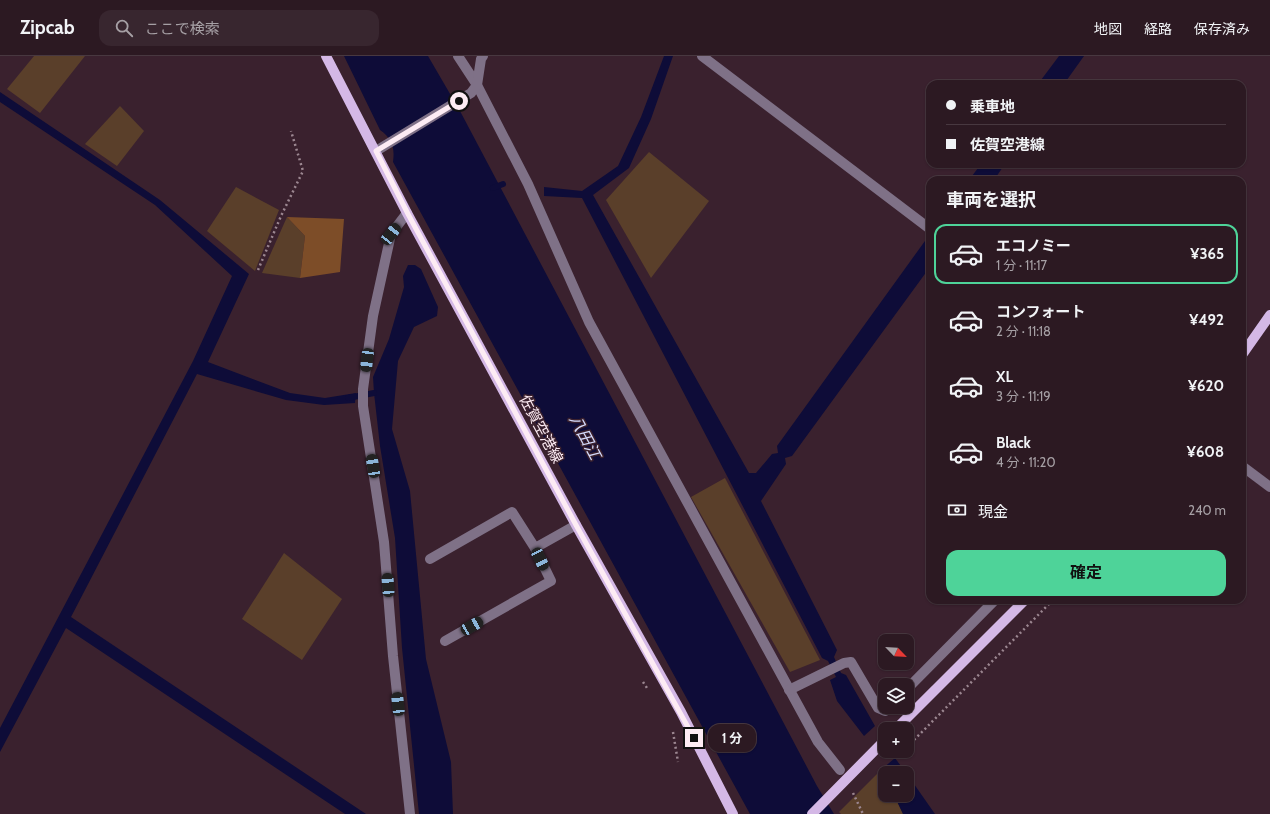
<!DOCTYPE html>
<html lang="ja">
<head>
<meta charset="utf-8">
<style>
	body { margin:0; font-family:Cabin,"Noto Sans JP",sans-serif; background:#38262f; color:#f1f3f6; height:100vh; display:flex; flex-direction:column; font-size:15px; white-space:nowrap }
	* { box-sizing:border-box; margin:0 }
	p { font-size:13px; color:#a6a0a5 }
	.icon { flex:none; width:22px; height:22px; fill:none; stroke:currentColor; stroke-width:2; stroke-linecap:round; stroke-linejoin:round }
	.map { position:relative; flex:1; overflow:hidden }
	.panel { position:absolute; left:926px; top:120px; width:320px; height:428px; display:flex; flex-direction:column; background:#2c1922; border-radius:12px; box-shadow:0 1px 3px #0004,0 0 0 1px #483840 }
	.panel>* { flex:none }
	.banner { position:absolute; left:926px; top:24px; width:320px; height:88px; border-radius:12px; box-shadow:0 1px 3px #0004,0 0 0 1px #483840; display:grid; align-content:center; height:88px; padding:0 20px; background:#2c1922 }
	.needle { width:26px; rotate:115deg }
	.buttons { position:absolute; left:878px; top:578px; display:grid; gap:8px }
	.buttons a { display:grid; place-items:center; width:36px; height:36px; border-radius:8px; background:#2c1922; box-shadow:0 1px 3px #0004,0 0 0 1px #483840; font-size:20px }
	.end { position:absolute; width:18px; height:18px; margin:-9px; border:5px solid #fdecf4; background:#111; box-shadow:0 0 0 2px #111 }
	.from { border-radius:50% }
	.bubble { position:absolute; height:28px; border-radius:12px; background:#2c1922; box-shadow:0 1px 3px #0004,0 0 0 1px #483840; font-size:13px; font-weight:700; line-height:28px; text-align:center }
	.car { position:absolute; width:12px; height:24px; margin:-12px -6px; border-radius:5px; box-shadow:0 0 3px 1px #0007; background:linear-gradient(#222 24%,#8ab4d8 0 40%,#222 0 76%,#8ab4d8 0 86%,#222 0) }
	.banner b { display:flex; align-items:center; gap:14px; height:38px; font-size:15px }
	.banner b+b { border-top:1px solid #483840 }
	.banner i { width:10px; height:10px; background:#f1f3f6 }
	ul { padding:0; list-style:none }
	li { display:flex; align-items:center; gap:12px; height:60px; margin:0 8px 6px; padding:0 12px; border:2px solid transparent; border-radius:12px }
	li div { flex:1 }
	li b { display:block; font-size:15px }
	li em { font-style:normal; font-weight:700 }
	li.selected { border-color:#4ed399 }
	li>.icon { width:36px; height:36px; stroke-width:1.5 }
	h2 { padding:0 20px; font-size:18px; line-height:48px }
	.pay { display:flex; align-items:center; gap:10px; height:44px; padding:0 20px; font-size:15px }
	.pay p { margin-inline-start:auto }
	.primary-button { display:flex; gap:8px; margin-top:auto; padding:8px 20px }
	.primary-button a { flex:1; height:46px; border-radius:12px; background:#4ed399; color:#111; font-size:16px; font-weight:700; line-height:46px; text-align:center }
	header { display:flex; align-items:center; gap:24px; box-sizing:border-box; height:56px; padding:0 20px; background:#2c1922; border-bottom:1px solid #483840 }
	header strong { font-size:19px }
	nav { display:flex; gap:22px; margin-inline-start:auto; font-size:14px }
	.search { width:280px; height:36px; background:#38262f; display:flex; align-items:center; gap:10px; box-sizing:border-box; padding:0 14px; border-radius:12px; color:#a6a0a5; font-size:15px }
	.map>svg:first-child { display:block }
	.green { fill:#5a3f2a }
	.forest { fill:#7d4d28 }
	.water { fill:#0e0c38 }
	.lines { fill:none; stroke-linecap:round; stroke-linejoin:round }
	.stream { stroke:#0e0c38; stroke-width:6 }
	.path { stroke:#9c8791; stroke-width:2.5; stroke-dasharray:2 3; stroke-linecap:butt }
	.minor { stroke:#7f7187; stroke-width:10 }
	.major { stroke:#d4b8e6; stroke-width:10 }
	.route { stroke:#fdecf4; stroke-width:5 }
	.labels { text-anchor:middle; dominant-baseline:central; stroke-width:3; stroke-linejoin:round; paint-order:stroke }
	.street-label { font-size:15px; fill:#fdecf4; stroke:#3a212e }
	.water-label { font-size:16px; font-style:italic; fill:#d4dafb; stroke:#3a212e }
</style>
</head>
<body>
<header>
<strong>Zipcab</strong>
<div class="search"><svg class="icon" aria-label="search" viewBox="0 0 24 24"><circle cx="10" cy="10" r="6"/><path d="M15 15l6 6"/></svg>ここで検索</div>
<nav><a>地図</a><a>経路</a><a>保存済み</a></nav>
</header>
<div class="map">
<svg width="1270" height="758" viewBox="0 0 1270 758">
	<rect width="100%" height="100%" fill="#3a212e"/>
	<!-- green -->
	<g class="green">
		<polygon points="34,0 85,0 40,57 7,33"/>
		<polygon points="120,50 144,75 117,110 85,88"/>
		<polygon points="649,96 709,145 651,222 606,144"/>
		<polygon points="236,131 279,154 255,215 207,175"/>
		<polygon points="287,161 305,180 300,222 262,217"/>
		<polygon points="725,422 820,604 790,616 691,441"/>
		<polygon points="284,497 342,543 302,604 242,563"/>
		<polygon points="882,713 885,720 885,739 894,739 903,758 841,758 839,756"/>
	</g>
	<!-- forest -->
	<polygon class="forest" points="287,161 344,163 340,216 300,222 305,180"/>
	<!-- water -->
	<g class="water">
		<path d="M 344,0 L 428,0 L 460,55 L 817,730 L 834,758 L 750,758 L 393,106 C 395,92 392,82 380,74 Z"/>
		<polygon points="664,0 673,0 651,63 629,112 593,139 749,417 756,417 772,398 778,397 777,390 930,178 930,211 792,400 785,402 786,408 761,445 837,594 834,601 841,617 846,619 875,670 864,680 837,645 830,624 836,621 828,605 822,602 582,142 544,140 544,131 582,135 618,110 641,61"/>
		<polygon points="1059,0 1084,0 1064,28 1038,28"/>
		<polygon points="0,36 160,144 249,218 208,306 290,337 325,342 356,337 355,347 324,349 286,344 197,318 71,561 366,758 345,758 66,572 0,696 0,672 193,305 232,220 155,149 0,46"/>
		<polygon points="981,108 1005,108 994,124 969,124"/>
		<polygon points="408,209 415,209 421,213 438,251 437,260 414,271 398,305 392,373 410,435 426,603 451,706 453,758 419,758 402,592 395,482 380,390 374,337 373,321 389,283 404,231 403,220"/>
		<polygon points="895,702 906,717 885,717 885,720 882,713"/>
		<polygon points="907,718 935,758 903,758 894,739 907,739"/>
	</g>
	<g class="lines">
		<!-- stream -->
		<g class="stream">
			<polyline points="493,132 503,128"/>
			<polyline points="348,342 374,337"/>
		</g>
		<!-- path -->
		<g class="path">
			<polyline points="258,214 281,160 303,115 291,75"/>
			<polyline points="643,626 647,632"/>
			<polyline points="673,676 678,706"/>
			<polyline points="907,691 1053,544"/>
			<polyline points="853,737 863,758"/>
		</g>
		<!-- minor -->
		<g class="minor">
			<polyline points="458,0 477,29 528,128 589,266 818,686 840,714"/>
			<polyline points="702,0 930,173"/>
			<polyline points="376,95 471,37 477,29 481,3 483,0"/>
			<polyline points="407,157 391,178 373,260 363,333 363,350 384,486 393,600 410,758"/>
			<polyline points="1242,410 1270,431"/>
			<polyline points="430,503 512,456 535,492"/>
			<polyline points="445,585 551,525 535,492 576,469"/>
			<polyline points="907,633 995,544"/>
			<polyline points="789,634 844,607 851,606 878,652 885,655 890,651"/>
		</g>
		<!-- major -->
		<g class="major">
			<polyline points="326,0 407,157 576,469 681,656 733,758"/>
			<polyline points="1242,299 1270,259"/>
			<polyline points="896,673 1025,544"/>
			<polyline points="812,758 885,684"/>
		</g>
	</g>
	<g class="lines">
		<!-- route -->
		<polyline class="route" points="459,45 376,95 408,158 576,469 694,682"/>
	</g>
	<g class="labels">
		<!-- street labels -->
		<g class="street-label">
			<text transform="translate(541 373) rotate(62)">佐賀空港線</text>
		</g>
		<!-- water labels -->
		<g class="water-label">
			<text transform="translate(585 381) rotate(62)">八田江</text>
		</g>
	</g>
</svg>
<div class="buttons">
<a><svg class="needle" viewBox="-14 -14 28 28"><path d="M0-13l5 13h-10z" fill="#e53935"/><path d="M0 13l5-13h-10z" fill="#a6a0a5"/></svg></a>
<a><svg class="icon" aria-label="layers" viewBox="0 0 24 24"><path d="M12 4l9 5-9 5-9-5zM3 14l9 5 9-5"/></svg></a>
<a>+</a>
<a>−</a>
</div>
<i class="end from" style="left:459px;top:45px"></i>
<i class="end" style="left:694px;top:682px"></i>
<div class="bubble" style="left:708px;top:668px;width:48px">1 分</div>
<i class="car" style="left:391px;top:178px;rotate:38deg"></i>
<i class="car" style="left:367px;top:304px;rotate:187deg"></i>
<i class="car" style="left:373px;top:410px;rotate:351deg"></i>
<i class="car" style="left:540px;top:503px;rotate:154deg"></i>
<i class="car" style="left:388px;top:529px;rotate:356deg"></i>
<i class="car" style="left:472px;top:570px;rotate:60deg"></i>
<i class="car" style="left:398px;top:648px;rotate:354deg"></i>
<div class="banner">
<b><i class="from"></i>乗車地</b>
<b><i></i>佐賀空港線</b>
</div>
<section class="panel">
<h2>車両を選択</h2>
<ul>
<li class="selected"><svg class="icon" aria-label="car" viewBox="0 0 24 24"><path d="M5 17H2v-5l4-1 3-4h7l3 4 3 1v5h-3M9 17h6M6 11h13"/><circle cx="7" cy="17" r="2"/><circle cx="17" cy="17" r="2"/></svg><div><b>エコノミー</b><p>1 分 · 11:17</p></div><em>¥365</em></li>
<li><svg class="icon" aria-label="car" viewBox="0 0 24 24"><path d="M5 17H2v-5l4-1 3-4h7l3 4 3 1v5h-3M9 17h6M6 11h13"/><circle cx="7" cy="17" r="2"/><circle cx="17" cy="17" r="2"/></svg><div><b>コンフォート</b><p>2 分 · 11:18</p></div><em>¥492</em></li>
<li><svg class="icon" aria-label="car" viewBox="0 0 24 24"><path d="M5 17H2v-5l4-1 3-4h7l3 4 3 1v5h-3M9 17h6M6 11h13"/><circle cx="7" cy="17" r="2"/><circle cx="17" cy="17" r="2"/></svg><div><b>XL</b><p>3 分 · 11:19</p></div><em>¥620</em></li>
<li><svg class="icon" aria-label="car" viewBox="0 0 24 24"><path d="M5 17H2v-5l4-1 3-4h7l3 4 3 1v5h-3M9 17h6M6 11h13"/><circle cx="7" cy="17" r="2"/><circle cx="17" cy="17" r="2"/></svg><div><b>Black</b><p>4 分 · 11:20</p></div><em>¥608</em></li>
</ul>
<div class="pay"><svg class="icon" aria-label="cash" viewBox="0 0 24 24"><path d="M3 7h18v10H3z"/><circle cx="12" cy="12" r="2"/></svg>現金<p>240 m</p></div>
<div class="primary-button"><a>確定</a></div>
</section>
</div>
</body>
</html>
